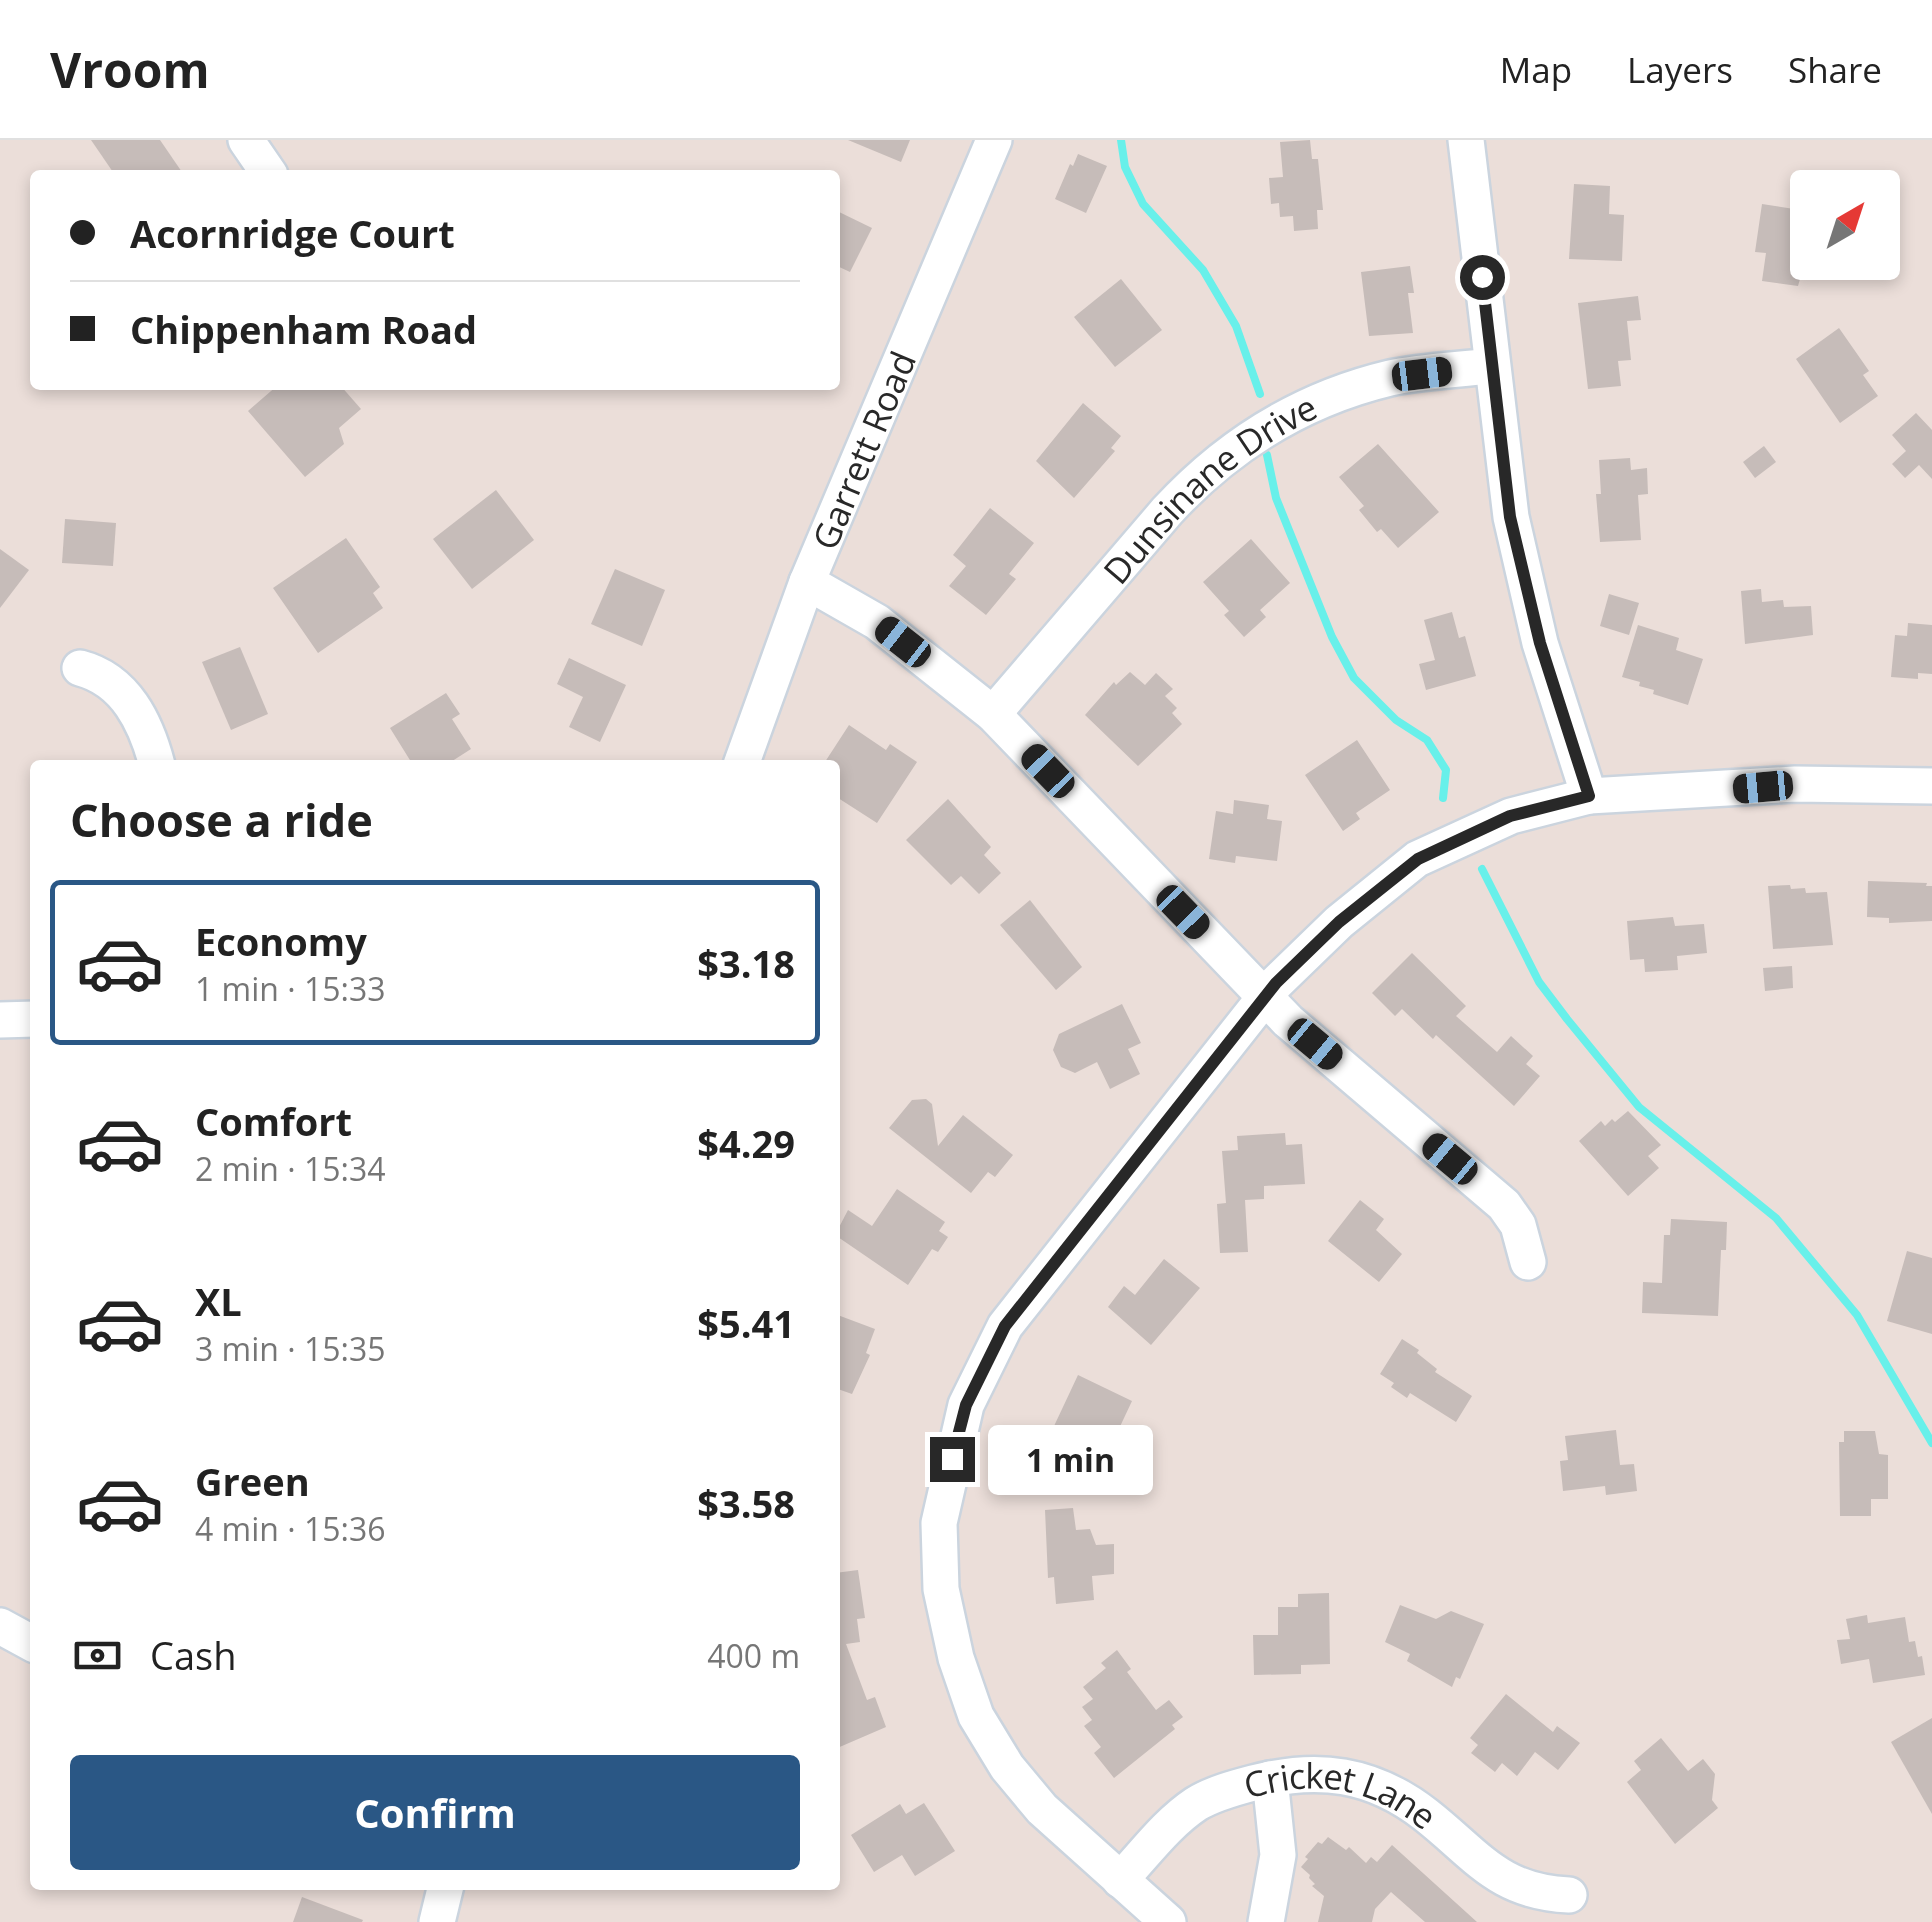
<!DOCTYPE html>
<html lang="en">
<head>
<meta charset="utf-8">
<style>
	body { margin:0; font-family:"Open Sans",sans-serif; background:#f2f2f2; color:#222; height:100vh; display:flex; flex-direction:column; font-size:38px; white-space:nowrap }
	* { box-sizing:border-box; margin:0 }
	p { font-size:32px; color:#767676 }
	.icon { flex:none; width:55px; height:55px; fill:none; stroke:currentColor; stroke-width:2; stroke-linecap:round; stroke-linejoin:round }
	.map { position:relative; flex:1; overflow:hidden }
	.panel { position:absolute; left:30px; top:620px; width:810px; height:1130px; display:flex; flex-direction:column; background:#fff; border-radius:10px; box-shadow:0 5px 15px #0003 }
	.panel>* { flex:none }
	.banner { position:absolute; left:30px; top:30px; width:810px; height:220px; border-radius:10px; box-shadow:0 5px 15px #0003; display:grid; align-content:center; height:220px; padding:0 40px; background:#fff }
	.needle { width:65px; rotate:39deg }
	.tools { position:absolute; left:1790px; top:30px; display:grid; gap:20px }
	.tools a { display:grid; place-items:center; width:110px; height:110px; border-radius:10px; background:#fff; box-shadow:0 5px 15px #0003; font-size:50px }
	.end { position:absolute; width:45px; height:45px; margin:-22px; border:12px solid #282828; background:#fff; box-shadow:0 0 0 5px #fff }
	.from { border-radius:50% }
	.bubble { position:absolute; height:70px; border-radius:10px; background:#fff; box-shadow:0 5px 15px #0003; font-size:32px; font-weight:700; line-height:70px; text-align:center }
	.car { position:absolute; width:30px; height:60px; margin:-30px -15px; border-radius:12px; box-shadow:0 0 8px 2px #0007; background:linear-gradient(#222 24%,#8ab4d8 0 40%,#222 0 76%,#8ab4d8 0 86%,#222 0) }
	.banner b { display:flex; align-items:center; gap:35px; height:95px; font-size:38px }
	.banner b+b { border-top:2px solid #e0e0e0 }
	.banner i { width:25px; height:25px; background:#222 }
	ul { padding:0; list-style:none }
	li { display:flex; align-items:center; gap:30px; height:165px; margin:0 20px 15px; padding:0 20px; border:5px solid transparent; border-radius:10px }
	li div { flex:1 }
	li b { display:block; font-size:38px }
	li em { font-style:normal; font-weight:700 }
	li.on { border-color:#2a5785 }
	li>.icon { width:90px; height:90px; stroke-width:1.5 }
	h2 { padding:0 40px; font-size:45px; line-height:120px }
	.pay { display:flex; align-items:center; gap:25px; height:110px; padding:0 40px; font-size:38px }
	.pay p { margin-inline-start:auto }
	.primary-button { display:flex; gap:20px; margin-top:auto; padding:20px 40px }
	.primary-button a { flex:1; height:115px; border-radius:10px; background:#2a5785; color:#fff; font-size:40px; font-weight:700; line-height:115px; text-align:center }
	header { display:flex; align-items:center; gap:60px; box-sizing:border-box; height:140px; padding:0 50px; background:#fff; border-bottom:2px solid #e0e0e0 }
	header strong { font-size:48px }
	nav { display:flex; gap:55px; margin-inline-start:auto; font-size:35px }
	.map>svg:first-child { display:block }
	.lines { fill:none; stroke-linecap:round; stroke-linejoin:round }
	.stream { stroke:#68f0ea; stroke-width:8 }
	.building { fill:#c6bcb9 }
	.minor-casing { stroke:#cbd4de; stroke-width:40 }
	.minor { stroke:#fff; stroke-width:35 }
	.route { stroke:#282828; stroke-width:12 }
	.labels { text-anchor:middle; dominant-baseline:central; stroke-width:9; stroke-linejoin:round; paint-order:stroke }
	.street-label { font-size:35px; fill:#282828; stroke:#fff }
</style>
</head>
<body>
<header>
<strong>Vroom</strong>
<nav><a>Map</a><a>Layers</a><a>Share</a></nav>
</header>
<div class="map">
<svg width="1932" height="1782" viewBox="0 0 1932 1782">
	<rect width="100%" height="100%" fill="#ebded9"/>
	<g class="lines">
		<!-- stream -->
		<g class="stream">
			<polyline points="1121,0 1125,27 1143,64 1203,130 1236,186 1260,254"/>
			<polyline points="1267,315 1276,358 1332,497 1354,538 1396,580 1427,600 1446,630 1443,658"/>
			<polyline points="1482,729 1539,842 1567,879 1639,967 1776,1078 1857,1175 1932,1303"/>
		</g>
	</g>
	<!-- building -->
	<g class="building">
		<polygon points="91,0 160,0 184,35 115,35"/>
		<polygon points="848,0 910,0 901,22"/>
		<polygon points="1310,0 1312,19 1318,19 1323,70 1317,70 1318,89 1294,91 1293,76 1280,77 1279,63 1271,64 1269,38 1283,37 1280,2"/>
		<polygon points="1078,14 1107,26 1086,73 1055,59 1070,24 1073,26"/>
		<polygon points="1574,44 1610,46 1609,74 1624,75 1622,121 1569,119"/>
		<polygon points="1762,64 1807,71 1801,114 1807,115 1798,146 1762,141 1766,113 1755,112"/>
		<polygon points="835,70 872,88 850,132 835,125"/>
		<polygon points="1410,126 1414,153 1408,153 1413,193 1369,196 1361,132"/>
		<polygon points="1121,139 1162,190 1115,227 1074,177"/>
		<polygon points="1638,156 1641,180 1627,181 1631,220 1618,221 1621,246 1588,249 1578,163"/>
		<polygon points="1839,188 1869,231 1863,235 1878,256 1840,283 1796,219"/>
		<polygon points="278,245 340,245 361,269 339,288 344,304 305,337 248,271"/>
		<polygon points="1083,263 1121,296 1111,308 1115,311 1074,358 1036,321"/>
		<polygon points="1916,273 1932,290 1932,339 1919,325 1905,338 1892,324 1906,311 1892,295"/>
		<polygon points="1378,304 1439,372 1398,408 1381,389 1377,392 1359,370 1364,366 1339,337"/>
		<polygon points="1764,306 1776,322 1755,338 1743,322"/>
		<polygon points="1630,318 1631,330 1647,328 1648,354 1638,355 1641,400 1600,402 1596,354 1601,354 1599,320"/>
		<polygon points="496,350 534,400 472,449 433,399"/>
		<polygon points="990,368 1034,403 1009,434 1016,439 986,475 949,446 966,426 953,415"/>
		<polygon points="65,379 116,383 113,426 62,423"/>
		<polygon points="346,398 380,447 373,453 383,468 318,513 273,448"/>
		<polygon points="1251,399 1290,443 1260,470 1266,477 1244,497 1224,475 1229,471 1203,442"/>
		<polygon points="0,409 29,430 0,468"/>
		<polygon points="615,429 665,450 642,506 591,484"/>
		<polygon points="1761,449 1762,462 1783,460 1784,467 1811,466 1813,495 1745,504 1741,451"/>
		<polygon points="1609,454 1639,463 1629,495 1600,486"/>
		<polygon points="1452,472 1459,498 1465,496 1476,536 1426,550 1419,524 1435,520 1424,480"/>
		<polygon points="1908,483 1932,485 1932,534 1918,533 1918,539 1891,537 1895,495 1907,496"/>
		<polygon points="1638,485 1679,498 1676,510 1703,519 1688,565 1653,554 1654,550 1639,546 1640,542 1622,537"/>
		<polygon points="240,507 268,574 231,590 202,522"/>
		<polygon points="569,518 626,545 600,602 569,587 583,557 557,544"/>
		<polygon points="1130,532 1145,545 1156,533 1173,549 1165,556 1177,568 1172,573 1182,584 1138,626 1085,575 1114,542 1116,545"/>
		<polygon points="446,553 460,574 452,579 471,609 446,625 413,625 390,588"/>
		<polygon points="849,585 886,610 890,604 917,622 877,683 835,656 835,625 823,625"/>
		<polygon points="1357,600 1390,650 1356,673 1360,679 1343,691 1305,635"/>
		<polygon points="948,659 991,707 984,715 1001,733 979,754 961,736 951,745 906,700"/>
		<polygon points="1234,660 1269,665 1267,679 1282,681 1277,721 1236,716 1235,723 1209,719 1216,671 1233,674"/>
		<polygon points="1868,741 1927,743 1926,746 1932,746 1932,781 1889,783 1889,778 1867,777"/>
		<polygon points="1790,745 1791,749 1805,748 1806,753 1827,752 1833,805 1773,809 1768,746"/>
		<polygon points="1030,760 1082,827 1056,850 1000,785"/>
		<polygon points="1673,777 1675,786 1704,784 1707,813 1677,816 1678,830 1645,832 1644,819 1630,820 1627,781"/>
		<polygon points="1412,813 1466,866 1456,876 1497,912 1511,896 1533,916 1526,924 1540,936 1514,966 1436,895 1433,899 1402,869 1395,876 1372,853"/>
		<polygon points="1792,826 1793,848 1765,851 1763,828"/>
		<polygon points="1122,864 1141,903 1128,909 1140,934 1110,949 1097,922 1075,933 1061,927 1053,910 1059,894"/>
		<polygon points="926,959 932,964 938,1006 963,975 1013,1015 995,1037 988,1032 971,1053 889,988 912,960"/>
		<polygon points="1628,971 1661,1005 1648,1016 1659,1028 1628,1056 1579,1001 1601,981 1605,986 1612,979 1615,982"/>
		<polygon points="1285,993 1286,1005 1302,1004 1305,1044 1264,1046 1264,1059 1245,1060 1248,1112 1220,1113 1217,1064 1226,1063 1222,1011 1238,1010 1237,996"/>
		<polygon points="897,1049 945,1082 939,1091 948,1097 938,1112 932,1109 908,1145 835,1095 848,1070 872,1086"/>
		<polygon points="1360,1060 1384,1079 1376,1090 1402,1114 1379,1142 1328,1101"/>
		<polygon points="1671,1079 1727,1082 1726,1110 1721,1110 1718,1176 1642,1173 1643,1142 1662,1143 1664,1095 1670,1095"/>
		<polygon points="1907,1111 1932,1118 1932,1194 1887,1181"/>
		<polygon points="1164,1119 1200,1148 1151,1205 1108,1167 1124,1146 1135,1155"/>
		<polygon points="835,1174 875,1189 866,1213 870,1215 852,1254 835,1248"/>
		<polygon points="1402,1199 1419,1210 1417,1213 1437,1229 1435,1232 1472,1256 1456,1282 1410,1253 1407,1258 1391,1247 1394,1243 1380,1234"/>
		<polygon points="1078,1235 1132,1261 1116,1295 1128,1301 1118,1322 1105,1315 1099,1326 1047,1301"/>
		<polygon points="1616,1290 1620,1325 1634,1324 1637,1351 1606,1355 1605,1346 1563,1351 1560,1321 1568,1320 1565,1296"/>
		<polygon points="1844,1291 1875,1291 1879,1314 1888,1315 1888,1359 1871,1359 1871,1376 1840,1376 1839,1302 1844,1302"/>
		<polygon points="1073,1368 1076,1390 1090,1389 1096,1405 1114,1404 1114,1434 1092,1436 1094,1460 1056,1464 1054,1437 1048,1438 1045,1370"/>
		<polygon points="858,1430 865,1478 857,1479 860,1502 846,1504 867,1560 875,1557 886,1587 835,1609 835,1433"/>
		<polygon points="1329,1453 1330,1524 1301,1525 1301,1534 1254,1535 1253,1495 1278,1495 1278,1467 1298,1467 1298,1454"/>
		<polygon points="1400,1465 1436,1479 1451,1471 1484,1484 1460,1539 1456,1537 1452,1547 1407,1521 1410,1514 1385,1502"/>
		<polygon points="1867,1475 1868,1483 1905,1477 1909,1502 1915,1501 1918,1517 1922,1516 1925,1535 1873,1543 1869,1519 1841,1524 1837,1500 1850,1499 1846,1479"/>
		<polygon points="1117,1510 1131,1529 1127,1532 1156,1570 1169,1560 1183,1577 1172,1585 1175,1589 1114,1638 1094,1613 1101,1607 1084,1586 1092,1580 1082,1567 1093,1559 1083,1547 1106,1528 1101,1523"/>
		<polygon points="1506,1554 1553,1592 1557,1586 1580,1603 1558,1630 1535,1612 1517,1636 1502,1623 1495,1632 1471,1613 1478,1605 1470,1598"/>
		<polygon points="1932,1578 1932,1674 1891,1602"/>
		<polygon points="1661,1598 1688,1631 1703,1619 1715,1634 1712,1660 1718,1668 1675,1704 1627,1642 1641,1630 1634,1621"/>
		<polygon points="924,1663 955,1711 915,1736 902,1715 874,1732 851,1695 900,1664 906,1674"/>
		<polygon points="1328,1697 1346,1710 1349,1707 1366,1723 1371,1717 1377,1722 1392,1705 1477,1782 1425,1782 1391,1752 1375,1769 1372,1782 1318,1782 1324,1756 1312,1746 1315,1744 1309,1738 1310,1735 1301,1727 1308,1719 1305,1717 1318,1702 1322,1704"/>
		<polygon points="302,1757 363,1780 362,1782 293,1782"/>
	</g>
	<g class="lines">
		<defs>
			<g id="minor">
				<polyline points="246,0 270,35"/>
				<polyline points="1466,0 1511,377 1540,503 1589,656"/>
				<polyline points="807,442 877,482 993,574 1288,881 1504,1065 1518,1085 1528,1122"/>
				<path d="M 80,528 C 126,540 146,583 157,625"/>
				<path id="s1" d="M 993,574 L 1167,371 C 1228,305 1302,259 1390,238 C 1422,231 1457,230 1490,226"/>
				<path id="s2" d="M 741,625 L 807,442 L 994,0"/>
				<polyline points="0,880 35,879"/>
				<polyline points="0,1486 35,1505"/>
				<path id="s3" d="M 1120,1740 C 1144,1715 1166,1684 1196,1664 C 1212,1654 1234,1648 1253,1643 C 1318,1626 1372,1633 1426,1675 C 1477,1715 1498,1752 1569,1755"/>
				<polyline points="437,1782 446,1745"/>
				<polyline points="1168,1782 1042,1669 1007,1627 976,1576 956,1518 941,1449 939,1383 966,1265 1005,1186 1276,843 1339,782 1417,719 1511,676 1589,656 1795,644 1932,646"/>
				<polyline points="1266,1782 1278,1715 1270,1639"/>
			</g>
		</defs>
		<!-- minor casing -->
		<use href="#minor" class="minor-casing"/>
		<!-- minor -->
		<use href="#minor" class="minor"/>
	</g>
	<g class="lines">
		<!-- route -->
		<polyline class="route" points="952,1319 966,1265 1005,1186 1276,843 1339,782 1418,719 1510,676 1589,656 1540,503 1510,377 1482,137"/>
	</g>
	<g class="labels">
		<!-- street labels -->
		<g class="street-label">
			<text stroke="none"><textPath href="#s2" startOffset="338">Garrett Road</textPath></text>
			<text stroke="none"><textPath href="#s1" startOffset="315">Dunsinane Drive</textPath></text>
			<text stroke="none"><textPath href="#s3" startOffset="260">Cricket Lane</textPath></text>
		</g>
	</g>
</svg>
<div class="tools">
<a><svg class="needle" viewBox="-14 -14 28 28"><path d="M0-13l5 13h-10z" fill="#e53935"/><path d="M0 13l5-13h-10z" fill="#767676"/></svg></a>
</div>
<i class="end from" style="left:1482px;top:137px"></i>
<i class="end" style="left:952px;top:1319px"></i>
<div class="bubble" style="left:988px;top:1285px;width:165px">1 min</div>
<i class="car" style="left:1422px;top:234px;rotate:83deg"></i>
<i class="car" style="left:903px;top:502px;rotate:308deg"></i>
<i class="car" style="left:1048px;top:631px;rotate:316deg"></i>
<i class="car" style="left:1763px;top:647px;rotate:265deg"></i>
<i class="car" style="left:1183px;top:772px;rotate:136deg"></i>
<i class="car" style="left:1315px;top:904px;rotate:130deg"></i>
<i class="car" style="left:1450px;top:1019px;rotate:310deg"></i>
<div class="banner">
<b><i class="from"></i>Acornridge Court</b>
<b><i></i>Chippenham Road</b>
</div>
<section class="panel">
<h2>Choose a ride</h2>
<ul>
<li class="on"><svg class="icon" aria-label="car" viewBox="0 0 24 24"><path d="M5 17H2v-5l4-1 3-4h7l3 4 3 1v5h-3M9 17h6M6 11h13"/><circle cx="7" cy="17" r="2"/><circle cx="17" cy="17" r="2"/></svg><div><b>Economy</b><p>1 min · 15:33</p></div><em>$3.18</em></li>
<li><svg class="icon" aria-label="car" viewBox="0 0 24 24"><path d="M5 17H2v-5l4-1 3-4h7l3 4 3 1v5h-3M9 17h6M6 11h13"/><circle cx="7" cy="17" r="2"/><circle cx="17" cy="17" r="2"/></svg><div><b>Comfort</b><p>2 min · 15:34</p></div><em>$4.29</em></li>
<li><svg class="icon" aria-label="car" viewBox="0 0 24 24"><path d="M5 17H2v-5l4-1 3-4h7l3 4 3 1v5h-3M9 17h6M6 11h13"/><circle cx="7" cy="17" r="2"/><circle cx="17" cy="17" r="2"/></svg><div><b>XL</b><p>3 min · 15:35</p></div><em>$5.41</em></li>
<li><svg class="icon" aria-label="car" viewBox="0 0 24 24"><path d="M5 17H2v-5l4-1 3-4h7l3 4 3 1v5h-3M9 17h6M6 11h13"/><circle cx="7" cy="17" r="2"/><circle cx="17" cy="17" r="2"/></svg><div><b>Green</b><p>4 min · 15:36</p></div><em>$3.58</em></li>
</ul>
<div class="pay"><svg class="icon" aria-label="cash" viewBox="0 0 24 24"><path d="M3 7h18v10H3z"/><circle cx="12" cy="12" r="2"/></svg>Cash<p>400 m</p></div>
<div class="primary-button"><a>Confirm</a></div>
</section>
</div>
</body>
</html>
